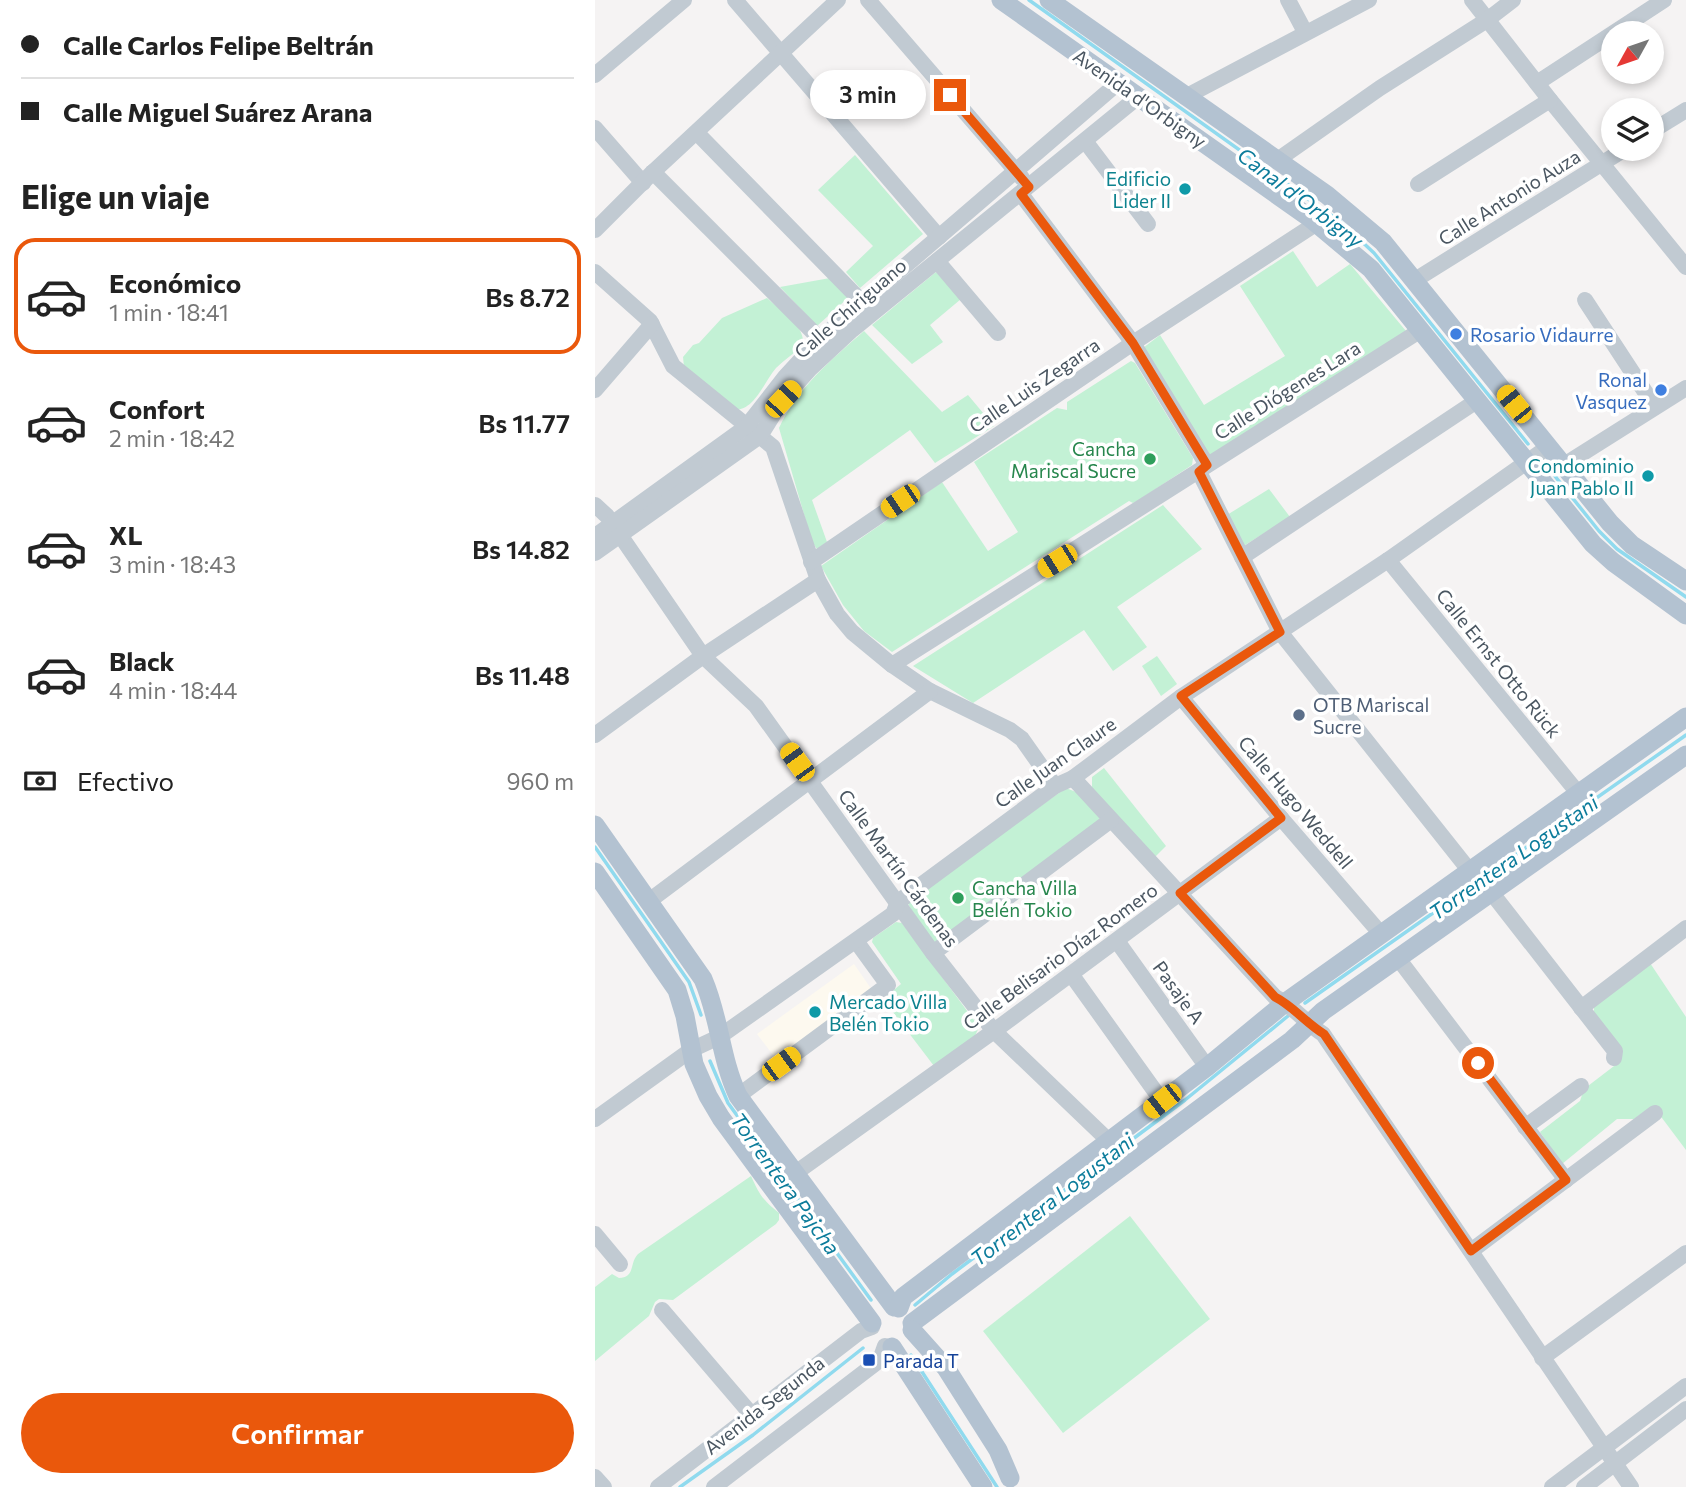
<!DOCTYPE html>
<html lang="es">
<head>
<meta charset="utf-8">
<style>
	body { margin:0; font-family:Commissioner,sans-serif; background:#f2f2f2; color:#222; height:100vh; display:flex; flex-direction:column; font-size:26px; white-space:nowrap }
	* { box-sizing:border-box; margin:0 }
	p { font-size:23px; color:#767676 }
	.icon { flex:none; width:38px; height:38px; fill:none; stroke:currentColor; stroke-width:2; stroke-linecap:round; stroke-linejoin:round }
	.map { position:relative; flex:1; overflow:hidden }
	.drawer { display:flex; flex-direction:column; background:#fff; width:595px }
	.drawer>* { flex:none }
	.guide { display:grid; align-content:center; height:154px; padding:0 21px; background:#fff }
	.needle { width:46px; rotate:230deg }
	.fabs { position:absolute; left:1006px; top:21px; display:grid; gap:14px }
	.fabs a { display:grid; place-items:center; width:63px; height:63px; border-radius:50%; background:#fff; box-shadow:0 4px 10px #0003; font-size:35px }
	.end { position:absolute; width:32px; height:32px; margin:-16px; border:9px solid #ea580c; background:#fff; box-shadow:0 0 0 4px #fff }
	.from { border-radius:50% }
	.bubble { position:absolute; height:49px; border-radius:24px; background:#fff; box-shadow:0 4px 10px #0003; font-size:23px; font-weight:600; line-height:49px; text-align:center }
	.car { position:absolute; width:21px; height:42px; margin:-21px -10px; border-radius:9px; box-shadow:0 0 5px 2px #0007; background:linear-gradient(#f5c518 24%,#345 0 40%,#f5c518 0 76%,#345 0 86%,#f5c518 0) }
	.guide b { display:flex; align-items:center; gap:24px; height:66px; font-size:26px }
	.guide b+b { border-top:2px solid #e0e0e0 }
	.guide i { width:18px; height:18px; background:#222 }
	ul { padding:0; list-style:none }
	li { display:flex; align-items:center; gap:21px; height:116px; margin:0 14px 10px; padding:0 7px; border:4px solid transparent; border-radius:21px }
	li div { flex:1 }
	li b { display:block; font-size:26px }
	li em { font-style:normal; font-weight:600 }
	li.selected { border-color:#ea580c }
	li>.icon { width:63px; height:63px; stroke-width:1.5 }
	h2 { padding:0 21px; font-size:32px; line-height:84px }
	.pay { display:flex; align-items:center; gap:18px; height:77px; padding:0 21px; font-size:26px }
	.pay p { margin-inline-start:auto }
	.button { display:flex; gap:14px; margin-top:auto; padding:14px 21px }
	.button a { flex:1; height:80px; border-radius:42px; background:#ea580c; color:#fff; font-size:28px; font-weight:600; line-height:80px; text-align:center }
	main { display:flex; flex:1; min-height:0 }
	.map>svg:first-child { display:block }
	.commercial { fill:#fdf9ef }
	.green { fill:#c3f1d5 }
	.lines { fill:none; stroke-linecap:round; stroke-linejoin:round }
	.stream { stroke:#90daee; stroke-width:3.5 }
	.minor { stroke:#c1cad2; stroke-width:16 }
	.major { stroke:#b3c2d1; stroke-width:19 }
	.route { stroke:#ea580c; stroke-width:9 }
	.culture-dot { fill:#0f9aa8; stroke:#fff; stroke-width:2.5 }
	.shop-dot { fill:#3f7fe0; stroke:#fff; stroke-width:2.5 }
	.leisure-dot { fill:#2e9e5b; stroke:#fff; stroke-width:2.5 }
	.service-dot { fill:#5c6f8a; stroke:#fff; stroke-width:2.5 }
	.transit-dot { fill:#1a4fb4; stroke:#fff; stroke-width:2.5 }
	.labels { text-anchor:middle; dominant-baseline:central; stroke-width:7; stroke-linejoin:round; paint-order:stroke }
	.street-label { font-size:19px; fill:#4a5661; stroke:#fff }
	.culture-label { font-size:19px; fill:#0d838f; stroke:#fff; text-anchor:end }
	.shop-label { font-size:19px; fill:#366cbe; stroke:#fff; text-anchor:start }
	.leisure-label { font-size:19px; fill:#27864d; stroke:#fff; text-anchor:end }
	.service-label { font-size:19px; fill:#4e5e75; stroke:#fff; text-anchor:start }
	.transit-label { font-size:19px; fill:#164399; stroke:#fff; text-anchor:start }
	.water-label { font-size:21px; font-style:italic; fill:#0c7c9b; stroke:#fff }
</style>
</head>
<body>
<main>
<section class="drawer">
<div class="guide">
<b><i class="from"></i>Calle Carlos Felipe Beltrán</b>
<b><i></i>Calle Miguel Suárez Arana</b>
</div>
<h2>Elige un viaje</h2>
<ul>
<li class="selected"><svg class="icon" aria-label="car" viewBox="0 0 24 24"><path d="M5 17H2v-5l4-1 3-4h7l3 4 3 1v5h-3M9 17h6M6 11h13"/><circle cx="7" cy="17" r="2"/><circle cx="17" cy="17" r="2"/></svg><div><b>Económico</b><p>1 min · 18:41</p></div><em>Bs 8.72</em></li>
<li><svg class="icon" aria-label="car" viewBox="0 0 24 24"><path d="M5 17H2v-5l4-1 3-4h7l3 4 3 1v5h-3M9 17h6M6 11h13"/><circle cx="7" cy="17" r="2"/><circle cx="17" cy="17" r="2"/></svg><div><b>Confort</b><p>2 min · 18:42</p></div><em>Bs 11.77</em></li>
<li><svg class="icon" aria-label="car" viewBox="0 0 24 24"><path d="M5 17H2v-5l4-1 3-4h7l3 4 3 1v5h-3M9 17h6M6 11h13"/><circle cx="7" cy="17" r="2"/><circle cx="17" cy="17" r="2"/></svg><div><b>XL</b><p>3 min · 18:43</p></div><em>Bs 14.82</em></li>
<li><svg class="icon" aria-label="car" viewBox="0 0 24 24"><path d="M5 17H2v-5l4-1 3-4h7l3 4 3 1v5h-3M9 17h6M6 11h13"/><circle cx="7" cy="17" r="2"/><circle cx="17" cy="17" r="2"/></svg><div><b>Black</b><p>4 min · 18:44</p></div><em>Bs 11.48</em></li>
</ul>
<div class="pay"><svg class="icon" aria-label="cash" viewBox="0 0 24 24"><path d="M3 7h18v10H3z"/><circle cx="12" cy="12" r="2"/></svg>Efectivo<p>960 m</p></div>
<div class="button"><a>Confirmar</a></div>
</section>
<div class="map">
<svg width="1091" height="1487" viewBox="0 0 1091 1487">
	<rect width="100%" height="100%" fill="#f5f3f3"/>
	<!-- commercial -->
	<polygon class="commercial" points="259,964 277,990 181,1059 162,1034"/>
	<!-- green -->
	<g class="green">
		<polygon points="260,155 328,234 265,288 251,272 278,246 223,190"/>
		<polygon points="698,251 722,287 755,264 811,331 614,457 548,348 565,335 609,405 690,356 645,286"/>
		<polygon points="341,272 366,299 335,325 348,342 317,364 277,325"/>
		<polygon points="235,278 254,297 222,326 185,287"/>
		<path d="M 172,298 C 186,311 211,325 208,346 C 199,353 189,360 181,368 C 168,383 160,411 138,410 L 89,367 L 88,357 L 98,345 L 104,343 L 127,318 Z"/>
		<path d="M 269,331 L 347,412 L 373,395 L 399,426 L 340,463 L 315,430 L 217,500 L 232,542 L 222,549 L 217,542 L 184,428 C 203,387 236,360 269,331 Z"/>
		<polygon points="536,361 540,363 598,458 597,465 544,500 538,503 534,501 297,652 269,631 248,605 226,566 347,482 393,551 423,532 379,462 462,408 472,410 472,402"/>
		<polygon points="674,489 695,517 647,547 632,515"/>
		<polygon points="568,505 607,549 522,607 552,647 518,671 489,630 378,703 318,666"/>
		<polygon points="562,656 582,684 566,696 547,666"/>
		<polygon points="509,768 571,846 559,858 497,790 497,777"/>
		<polygon points="471,788 481,792 505,817 504,821 341,943 338,942 315,908 313,903 315,898"/>
		<polygon points="301,922 307,923 384,1027 380,1036 339,1066 288,999 306,984 277,942 278,938"/>
		<polygon points="1055,963 1091,1017 1091,1150 1061,1110 1053,1109 1039,1119 1022,1119 967,1164 945,1132 985,1101 989,1089 1023,1063 999,1014 999,1007"/>
		<path d="M 156,1176 C 165,1196 168,1200 184,1213 L 184,1220 L 181,1224 L 78,1300 L 64,1299 L 60,1302 L 54,1316 L 0,1361 L 0,1287 L 17,1274 L 24,1278 C 41,1277 34,1263 43,1254 Z"/>
		<polygon points="535,1216 615,1319 468,1433 388,1331"/>
	</g>
	<g class="lines">
		<!-- stream -->
		<g class="stream">
			<polyline points="434,0 747,223 779,253 933,444"/>
			<polyline points="951,465 1004,531 1022,549 1091,597"/>
			<polyline points="0,847 94,982 106,1015"/>
			<polyline points="710,1003 1091,735"/>
			<polyline points="115,1061 133,1103 276,1300"/>
			<polyline points="320,1305 357,1274 590,1100 693,1016"/>
			<polyline points="316,1355 402,1487"/>
			<polyline points="85,1487 158,1435 268,1348"/>
		</g>
		<!-- minor -->
		<g class="minor">
			<polyline points="140,0 344,237"/>
			<polyline points="273,0 427,178"/>
			<polyline points="693,0 710,32"/>
			<polyline points="877,0 955,100 1091,267"/>
			<polyline points="0,75 89,0"/>
			<polyline points="942,83 1069,0"/>
			<polyline points="590,97 774,0"/>
			<polyline points="0,128 48,183"/>
			<polyline points="1057,131 1091,110"/>
			<polyline points="102,133 274,309"/>
			<polyline points="490,141 553,224"/>
			<polyline points="681,161 785,88 892,20 918,0"/>
			<polyline points="58,172 225,339"/>
			<polyline points="823,184 955,100"/>
			<polyline points="426,194 538,343 612,465"/>
			<polyline points="0,230 58,172 243,0"/>
			<polyline points="342,261 403,333"/>
			<polyline points="0,272 55,321 78,366 178,447 223,580 242,614 257,632 297,665 335,691 415,730 427,739 460,786"/>
			<polyline points="820,280 1030,149"/>
			<polyline points="990,300 1060,407"/>
			<polyline points="0,390 57,324"/>
			<polyline points="969,465 1091,388"/>
			<polyline points="604,472 685,632 874,870"/>
			<polyline points="0,505 12,516 108,656 161,706 338,953 399,1031 515,1142"/>
			<polyline points="0,536 151,427 190,377 225,339 523,83"/>
			<polyline points="0,553 165,436 188,399 215,369 257,330 543,97"/>
			<polyline points="647,557 883,400"/>
			<polyline points="793,560 983,793"/>
			<polyline points="216,562 538,343 722,223"/>
			<polyline points="297,665 826,330"/>
			<polyline points="586,697 686,818 786,934"/>
			<polyline points="0,735 108,656 223,580"/>
			<path d="M 478,778 L 680,997 C 698,1006 711,1023 728,1034 L 1036,1487"/>
			<polyline points="896,892 1020,1051 1019,1058"/>
			<polyline points="54,901 335,691"/>
			<polyline points="522,941 612,1067"/>
			<polyline points="338,953 516,820"/>
			<polyline points="802,957 971,1180"/>
			<polyline points="476,974 567,1101"/>
			<polyline points="986,1008 1091,928"/>
			<polyline points="143,1096 293,985 261,941"/>
			<polyline points="0,1119 96,1050 124,1037 298,914 303,902 460,786 478,778 586,697 793,560 953,447"/>
			<polyline points="930,1127 986,1086"/>
			<polyline points="199,1174 399,1031 686,818"/>
			<polyline points="0,1234 25,1264"/>
			<polyline points="876,1251 1060,1113"/>
			<polyline points="67,1310 156,1414"/>
			<polyline points="947,1358 1091,1253"/>
			<polyline points="0,1477 9,1487"/>
			<polyline points="63,1487 266,1331 277,1327"/>
			<polyline points="119,1487 285,1360 290,1346"/>
			<polyline points="957,1487 1091,1386"/>
			<polyline points="989,1487 1091,1409"/>
		</g>
		<!-- major -->
		<g class="major">
			<polyline points="406,0 715,218 776,269 998,544 1018,562 1091,615"/>
			<polyline points="454,0 732,195 788,242 1015,523 1037,545 1091,581"/>
			<path d="M 0,825 L 108,979 C 125,1018 125,1057 143,1096 L 299,1307"/>
			<polyline points="0,872 82,990 90,1016 99,1064 113,1096 126,1118 277,1323"/>
			<polyline points="304,1308 308,1297 612,1067 691,1002 1091,717"/>
			<polyline points="317,1323 697,1040 728,1011 1091,755"/>
			<polyline points="317,1330 351,1368 403,1450 415,1478"/>
			<polyline points="297,1347 388,1487"/>
		</g>
	</g>
	<g class="lines">
		<!-- route -->
		<path class="route" d="M 355,95 L 434,187 L 426,194 L 538,343 L 612,465 L 604,472 L 685,632 L 586,696 L 686,818 L 585,893 L 680,997 C 698,1006 711,1023 729,1034 L 876,1251 L 971,1180 L 883,1063"/>
	</g>
	<!-- markers -->
	<g class="culture-dot">
		<circle cx="590" cy="189" r="7"/>
		<circle cx="1053" cy="476" r="7"/>
		<circle cx="220" cy="1012" r="7"/>
	</g>
	<g class="shop-dot">
		<circle cx="861" cy="334" r="7"/>
		<circle cx="1066" cy="390" r="7"/>
	</g>
	<g class="leisure-dot">
		<circle cx="555" cy="459" r="7"/>
		<circle cx="363" cy="898" r="7"/>
	</g>
	<circle class="service-dot" cx="704" cy="715" r="7"/>
	<rect class="transit-dot" x="267" y="1353" width="14" height="14" rx="3.5"/>
	<g class="labels">
		<!-- street labels -->
		<g class="street-label">
			<text transform="translate(545 98) rotate(35)">Avenida d'Orbigny</text>
			<text transform="translate(914 197) rotate(-32)">Calle Antonio Auza</text>
			<text transform="translate(255 308) rotate(-41)">Calle Chiriguano</text>
			<text transform="translate(439 385) rotate(-34)">Calle Luis Zegarra</text>
			<text transform="translate(692 390) rotate(-32)">Calle Diógenes Lara</text>
			<text transform="translate(904 663) rotate(51)">Calle Ernst Otto Rück</text>
			<text transform="translate(460 762) rotate(-35)">Calle Juan Claure</text>
			<text transform="translate(701 802) rotate(50)">Calle Hugo Weddell</text>
			<text transform="translate(304 868) rotate(54)">Calle Martín Cárdenas</text>
			<text transform="translate(465 956) rotate(-36)">Calle Belisario Díaz Romero</text>
			<text transform="translate(584 992) rotate(54)">Pasaje A</text>
			<text transform="translate(169 1405) rotate(-38)">Avenida Segunda</text>
		</g>
		<!-- culture labels -->
		<g class="culture-label">
			<text x="576" y="178">Edificio<tspan x="576" dy="22">Lider II</tspan></text>
			<text x="1039" y="465">Condominio<tspan x="1039" dy="22">Juan Pablo II</tspan></text>
			<text x="234" y="1001" text-anchor="start">Mercado Villa<tspan x="234" dy="22">Belén Tokio</tspan></text>
		</g>
		<!-- shop labels -->
		<g class="shop-label">
			<text x="875" y="334">Rosario Vidaurre</text>
			<text x="1052" y="379" text-anchor="end">Ronal<tspan x="1052" dy="22">Vasquez</tspan></text>
		</g>
		<!-- leisure labels -->
		<g class="leisure-label">
			<text x="541" y="448">Cancha<tspan x="541" dy="22">Mariscal Sucre</tspan></text>
			<text x="377" y="887" text-anchor="start">Cancha Villa<tspan x="377" dy="22">Belén Tokio</tspan></text>
		</g>
		<!-- service labels -->
		<g class="service-label">
			<text x="718" y="704">OTB Mariscal<tspan x="718" dy="22">Sucre</tspan></text>
		</g>
		<!-- transit labels -->
		<g class="transit-label">
			<text x="288" y="1360">Parada T</text>
		</g>
		<!-- water labels -->
		<g class="water-label">
			<text transform="translate(706 197) rotate(37)">Canal d'Orbigny</text>
			<text transform="translate(918 857) rotate(-35)">Torrentera Logustani</text>
			<text transform="translate(191 1183) rotate(54)">Torrentera Pajcha</text>
			<text transform="translate(457 1199) rotate(-38)">Torrentera Logustani</text>
		</g>
	</g>
</svg>
<div class="fabs">
<a><svg class="needle" viewBox="-14 -14 28 28"><path d="M0-13l5 13h-10z" fill="#e53935"/><path d="M0 13l5-13h-10z" fill="#767676"/></svg></a>
<a><svg class="icon" aria-label="layers" viewBox="0 0 24 24"><path d="M12 4l9 5-9 5-9-5zM3 14l9 5 9-5"/></svg></a>
</div>
<i class="end from" style="left:883px;top:1063px"></i>
<i class="end" style="left:355px;top:95px"></i>
<div class="bubble" style="left:215px;top:70px;width:116px">3 min</div>
<i class="car" style="left:188px;top:399px;rotate:43deg"></i>
<i class="car" style="left:919px;top:404px;rotate:321deg"></i>
<i class="car" style="left:305px;top:501px;rotate:236deg"></i>
<i class="car" style="left:462px;top:561px;rotate:238deg"></i>
<i class="car" style="left:202px;top:762px;rotate:324deg"></i>
<i class="car" style="left:186px;top:1064px;rotate:54deg"></i>
<i class="car" style="left:567px;top:1101px;rotate:232deg"></i>
</div>
</main>
</body>
</html>
